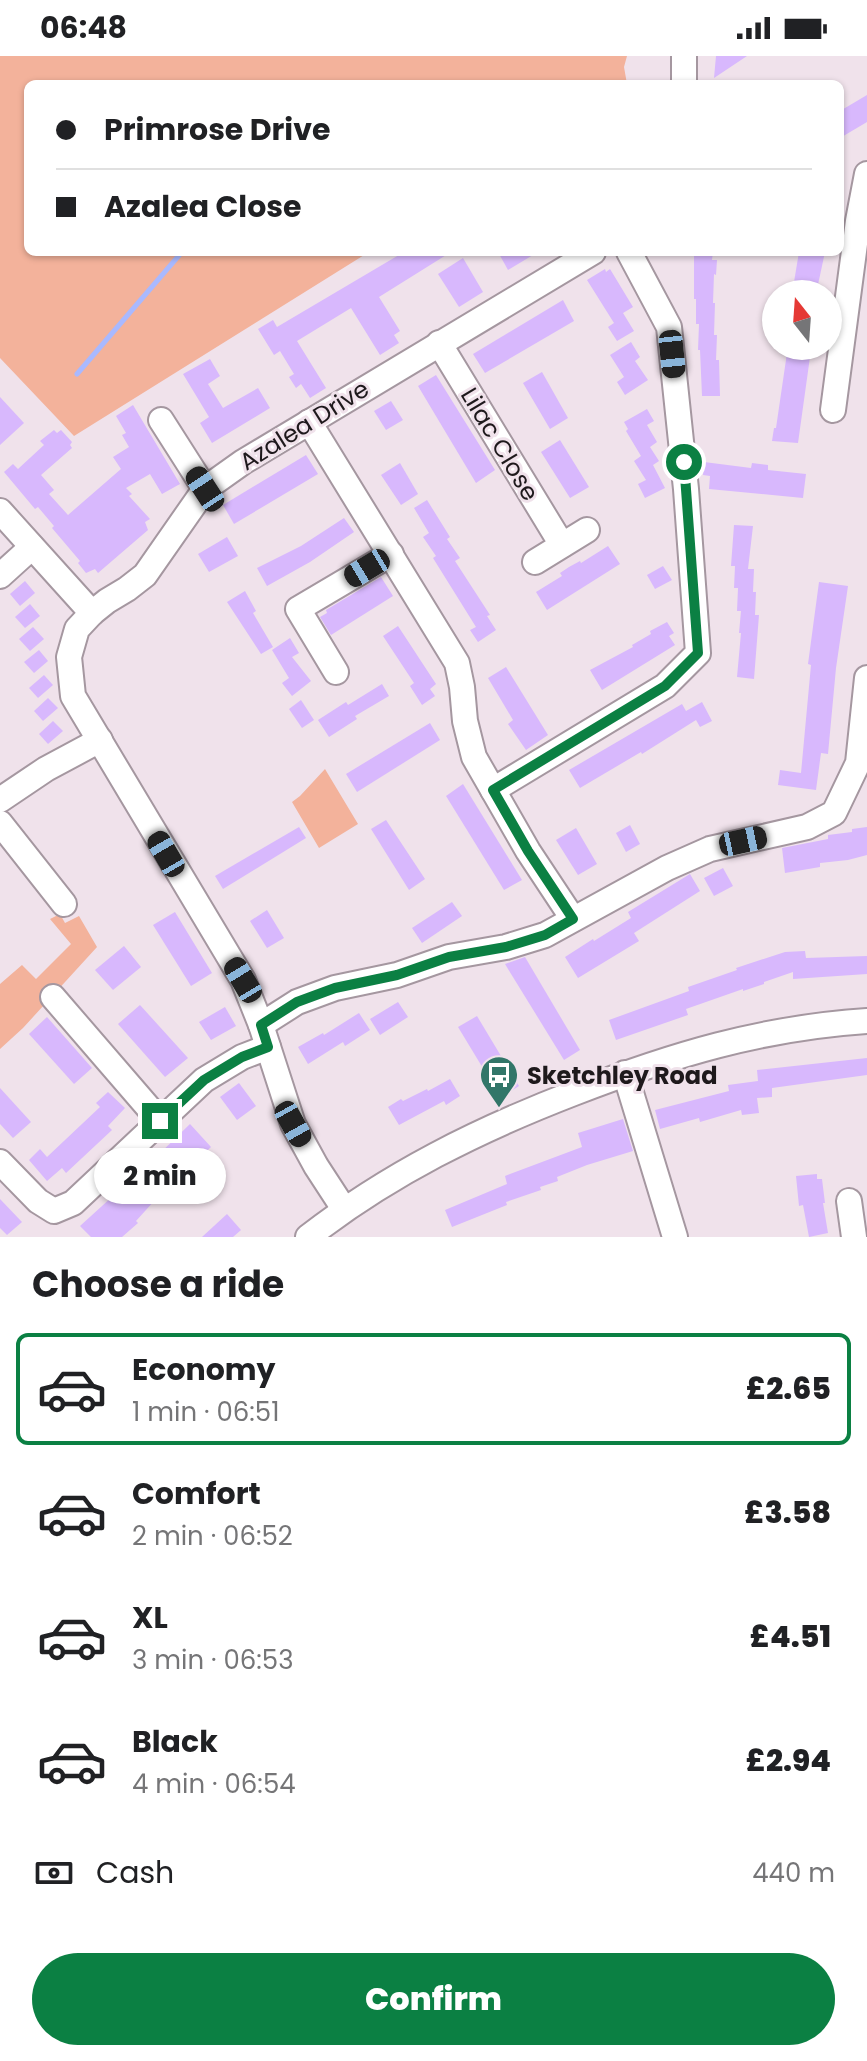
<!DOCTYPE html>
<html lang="en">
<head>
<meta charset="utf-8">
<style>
	body { margin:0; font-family:Poppins,sans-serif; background:#f6f6f6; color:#202124; height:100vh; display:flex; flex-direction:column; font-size:30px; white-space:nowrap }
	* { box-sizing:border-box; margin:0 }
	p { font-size:26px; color:#757577 }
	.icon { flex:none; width:44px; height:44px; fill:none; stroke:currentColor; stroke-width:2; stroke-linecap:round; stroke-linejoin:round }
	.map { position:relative; height:1181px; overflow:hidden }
	.details { display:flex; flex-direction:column; background:#fff; flex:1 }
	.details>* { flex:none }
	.banner { position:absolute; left:24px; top:24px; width:820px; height:176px; border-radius:12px; box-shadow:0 2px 6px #0004; display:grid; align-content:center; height:176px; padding:0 32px; background:#fff }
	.needle { width:52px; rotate:343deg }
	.buttons { position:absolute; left:762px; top:224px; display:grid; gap:16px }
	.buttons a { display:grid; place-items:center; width:80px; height:80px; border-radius:50%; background:#fff; box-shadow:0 2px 6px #0004; font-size:40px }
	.end { position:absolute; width:36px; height:36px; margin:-18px; border:10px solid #0b8043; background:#fff; box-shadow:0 0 0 4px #fff }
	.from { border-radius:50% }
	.bubble { position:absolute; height:56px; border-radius:28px; background:#fff; box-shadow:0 2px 6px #0004; font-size:26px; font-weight:800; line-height:56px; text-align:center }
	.car { position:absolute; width:24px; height:48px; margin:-24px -12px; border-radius:10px; box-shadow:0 0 6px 2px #0007; background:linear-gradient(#222 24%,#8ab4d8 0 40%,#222 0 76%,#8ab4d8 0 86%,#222 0) }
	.banner b { display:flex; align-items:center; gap:28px; height:76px; font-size:30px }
	.banner b+b { border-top:2px solid #e0e0e0 }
	.banner i { width:20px; height:20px; background:#202124 }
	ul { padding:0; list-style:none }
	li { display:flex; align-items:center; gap:24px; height:112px; margin:0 16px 12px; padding:0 16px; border:4px solid transparent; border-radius:12px }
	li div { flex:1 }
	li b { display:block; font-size:30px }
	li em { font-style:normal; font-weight:800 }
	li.current { border-color:#0b8043 }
	li>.icon { width:72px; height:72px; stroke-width:1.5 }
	h2 { padding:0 32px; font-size:36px; line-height:96px }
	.pay { display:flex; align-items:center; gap:20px; height:88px; padding:0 32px; font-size:30px }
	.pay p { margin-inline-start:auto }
	.action { display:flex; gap:16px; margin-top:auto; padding:16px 32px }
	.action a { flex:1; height:92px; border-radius:48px; background:#0b8043; color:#fff; font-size:32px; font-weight:800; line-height:92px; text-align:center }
	.status { display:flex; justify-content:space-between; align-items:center; height:56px; padding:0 40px; background:#fff; direction:ltr }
	.status svg { height:22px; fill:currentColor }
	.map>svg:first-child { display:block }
	.green { fill:#f3b29b }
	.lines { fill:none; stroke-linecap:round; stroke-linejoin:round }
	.stream { stroke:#a9b9ff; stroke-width:5 }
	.building { fill:#d8b8fd }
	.minor-casing { stroke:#a597a0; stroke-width:28 }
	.minor { stroke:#fff; stroke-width:24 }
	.route { stroke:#0b8043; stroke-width:10 }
	.labels { text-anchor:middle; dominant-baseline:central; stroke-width:6; stroke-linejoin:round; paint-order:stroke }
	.street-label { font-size:24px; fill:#1e191c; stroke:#f0e2eb }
	.poi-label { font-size:24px; font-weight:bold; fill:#1e191c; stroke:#f0e2eb; text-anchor:start }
</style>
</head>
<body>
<div class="status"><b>06:48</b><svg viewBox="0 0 49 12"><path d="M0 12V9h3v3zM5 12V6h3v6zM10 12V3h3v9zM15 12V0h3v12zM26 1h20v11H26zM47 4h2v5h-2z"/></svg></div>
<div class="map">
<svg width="867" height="1181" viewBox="0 0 867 1181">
	<rect width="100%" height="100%" fill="#f0e2eb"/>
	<!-- green -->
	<g class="green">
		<polygon points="0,0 627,0 624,11 627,28 28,28 28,196 369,196 74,380 0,302"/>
		<polygon points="325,713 358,768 319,792 292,746 300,740"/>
		<polygon points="60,858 65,867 79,860 97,891 23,972 0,993 0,928 22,909 36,923 71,888 50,863"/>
	</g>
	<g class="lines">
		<!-- stream -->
		<polyline class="stream" points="77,318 181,197"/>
	</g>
	<!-- building -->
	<g class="building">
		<polygon points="716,0 747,0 714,22"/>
		<polygon points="867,39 867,66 840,82 840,55"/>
		<polygon points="404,196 451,196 379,241 400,275 394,279 399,287 380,299 351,252 297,285 326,332 310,342 301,328 296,332 289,321 294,318 280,295 274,299 258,273 273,264 277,271"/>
		<polygon points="498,196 538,196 508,214"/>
		<polygon points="694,196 713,196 712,204 717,204 716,219 714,218 713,247 715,247 714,279 717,279 716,304 719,304 720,340 702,340 700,294 698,294 699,268 696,268 696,243 694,243"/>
		<polygon points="799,196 825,196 816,238 792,238"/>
		<polygon points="463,202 483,236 459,251 438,218"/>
		<polygon points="605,213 606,216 610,213 633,251 623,257 634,275 617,285 608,271 614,267 587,224"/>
		<polygon points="563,244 574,265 485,317 473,298"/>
		<polygon points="631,286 640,301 635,305 648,324 625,339 617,326 624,321 610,299"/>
		<polygon points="787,297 810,301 798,387 772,385 774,372 776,372"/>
		<polygon points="210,303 220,320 208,328 223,352 258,332 270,352 212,387 200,367 209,361 183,318"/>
		<polygon points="542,316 568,362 550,373 523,327"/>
		<polygon points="436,319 495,414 476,427 418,330"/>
		<polygon points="0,341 24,367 0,389"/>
		<polygon points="391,345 403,364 386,374 374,355"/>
		<polygon points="133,349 180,428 162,438 150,418 126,432 132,438 129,440 150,463 145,466 148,474 98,517 95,513 86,517 78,507 80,505 52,472 54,470 38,451 35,453 4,416 13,408 18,413 44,389 40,385 54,374 57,377 61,374 72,386 70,389 72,392 41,419 54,434 49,438 68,459 121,413 113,401 129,391 122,379 126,377 116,360"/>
		<polygon points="647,353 654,365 647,369 657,386 650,391 659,405 653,409 665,432 645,442 638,428 646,424 634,405 641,400 626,375 628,373 624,366"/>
		<polygon points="560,384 589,431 570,442 541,396"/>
		<polygon points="306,399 318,418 234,468 223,449"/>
		<polygon points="704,406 751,412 752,407 768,409 768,414 806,418 803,442 709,433 710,420 703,419"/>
		<polygon points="400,407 418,438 401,449 381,419"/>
		<polygon points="427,444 450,481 447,483 460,502 455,505 490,559 487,560 496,574 478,586 470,574 476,571 433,502 436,500 423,481 429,477 414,452"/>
		<polygon points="344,462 354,476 310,506 267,530 257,512 301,490"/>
		<polygon points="734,469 753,470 748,513 754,513 753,536 756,536 755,559 759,559 754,623 737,621 741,577 739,577 741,555 737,555 738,532 734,532 735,510 731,510"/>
		<polygon points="227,481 238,500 209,516 198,498"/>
		<polygon points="608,490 620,508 547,554 536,536 562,520 560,517 569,511 580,505 581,507"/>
		<polygon points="663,510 672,524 655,533 647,519"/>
		<polygon points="381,521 393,540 331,579 320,561 327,557 326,554"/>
		<polygon points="25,525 35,537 20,550 10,538"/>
		<polygon points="819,526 848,530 836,612 828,698 821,697 816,734 778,729 780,714 801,717 811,609 808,608"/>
		<polygon points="245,535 256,555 253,557 273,591 261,598 227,546"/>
		<polygon points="30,548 40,560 25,572 15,561"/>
		<polygon points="667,566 674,577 669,580 675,589 602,634 590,614 633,591 632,589 651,578 650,575"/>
		<polygon points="398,570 436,628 430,633 435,640 422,649 410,630 414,627 383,580"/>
		<polygon points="33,571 44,583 30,595 19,583"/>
		<polygon points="290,582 299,597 292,601 311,625 292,640 282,627 289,622 272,594"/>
		<polygon points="39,594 48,605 34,617 24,606"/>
		<polygon points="506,611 548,679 526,694 508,668 513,664 488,622"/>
		<polygon points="44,619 53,629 38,642 29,632"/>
		<polygon points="382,628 389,640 355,660 357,663 329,681 318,664 346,646 348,649"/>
		<polygon points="48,642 58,652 43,665 34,655"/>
		<polygon points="301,644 314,664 302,672 289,653"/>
		<polygon points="702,646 712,665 700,671 696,664 642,698 641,696 580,732 569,714 682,648 686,655"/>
		<polygon points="53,665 63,675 48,688 39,678"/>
		<polygon points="430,667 440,684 357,736 346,718"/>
		<polygon points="463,728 522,824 504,834 446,740"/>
		<polygon points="386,764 425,823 409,834 371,773"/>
		<polygon points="630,769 640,788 626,796 616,777"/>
		<polygon points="299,771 306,782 223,833 215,820"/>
		<polygon points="867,771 867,799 848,804 820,807 820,811 785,817 782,792 828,783 828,779 852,776 852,773"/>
		<polygon points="576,772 597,808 578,819 556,784"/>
		<polygon points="723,812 733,830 714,840 704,822"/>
		<polygon points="690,818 700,835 634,877 639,885 578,922 565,901 593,883 594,885 631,862 628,856"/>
		<polygon points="452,846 462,860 422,887 412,872"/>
		<polygon points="267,854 284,882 267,892 250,865"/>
		<polygon points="175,856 212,917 191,930 153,869"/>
		<polygon points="124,890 141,911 113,934 95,914"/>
		<polygon points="805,895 806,902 867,900 867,918 793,923 793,916 764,926 764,928 743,935 743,933 686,953 688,959 616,984 609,964 689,935 688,931 737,914 736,912 785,896"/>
		<polygon points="525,901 580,994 564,1004 505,908"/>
		<polygon points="398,946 408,961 380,979 370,963"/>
		<polygon points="140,949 188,1002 165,1021 118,968"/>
		<polygon points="225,951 236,970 211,984 199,966"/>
		<polygon points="359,957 370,974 345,990 343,986 308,1008 298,991 323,977 324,979"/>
		<polygon points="477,960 519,1030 501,1042 458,971"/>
		<polygon points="47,961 92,1012 74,1028 29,978"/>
		<polygon points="867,1002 867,1019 772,1032 772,1041 757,1042 759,1057 742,1059 741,1054 700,1066 699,1062 660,1073 655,1054 729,1035 728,1029 758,1025 757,1014"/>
		<polygon points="450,1023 460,1040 446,1049 444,1045 399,1069 388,1051 401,1043 403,1045 427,1033 428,1035"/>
		<polygon points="239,1027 256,1050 237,1064 220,1041"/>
		<polygon points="0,1032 31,1066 13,1082 0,1068"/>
		<polygon points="108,1036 125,1052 108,1070 112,1074 66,1117 62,1112 47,1125 29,1104 40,1093 47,1101 100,1051 96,1047"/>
		<polygon points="623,1063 633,1095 587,1109 557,1121 558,1125 540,1131 541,1134 506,1146 507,1149 452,1171 445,1154 507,1128 505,1120 582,1091 578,1077"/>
		<polygon points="190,1068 211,1091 155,1144 136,1165 138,1167 122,1181 91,1181 80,1170 113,1140 115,1141"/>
		<polygon points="817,1118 817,1123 822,1123 825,1147 823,1147 828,1177 809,1181 803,1149 799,1150 796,1120"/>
		<polygon points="0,1143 22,1166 7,1179 0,1172"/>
		<polygon points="227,1158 241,1174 233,1181 202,1181"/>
	</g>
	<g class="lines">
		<defs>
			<g id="minor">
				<polyline points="684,28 684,0"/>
				<polyline points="439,287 562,489"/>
				<polyline points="833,354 858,165 867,118"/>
				<polyline points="161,364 205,433"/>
				<polyline points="309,366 457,607 462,631 465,665 474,701 528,795 573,863"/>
				<polyline points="0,455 92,557"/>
				<polyline points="535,506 587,474"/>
				<polyline points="0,520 32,491"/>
				<polyline points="336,616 298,553 391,498"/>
				<polyline points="493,734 665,630 698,597 686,433 669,271 629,196"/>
				<polyline points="0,744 46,713 100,684"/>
				<polyline points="0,767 64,848"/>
				<polyline points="53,941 160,1065"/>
				<polyline points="261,969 297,946 335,932 397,919 449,901 506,891 545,879 667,812 710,793 807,771 834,757 858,707 867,622"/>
				<polyline points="625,1017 675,1181"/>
				<polyline points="0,1106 38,1145 54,1155 73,1147 204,1024 242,1001 268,991"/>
				<polyline points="849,1145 854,1181"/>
				<polyline points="344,1153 316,1110 293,1068 261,969 243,924 73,640 69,601 77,573 92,557 107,545 127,533 145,519 205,433 243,406 593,196"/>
				<path d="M 308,1181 C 389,1118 478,1074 574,1037 C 672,999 761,972 867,965"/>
			</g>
		</defs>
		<!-- minor casing -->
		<use href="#minor" class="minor-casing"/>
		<!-- minor -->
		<use href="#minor" class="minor"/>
	</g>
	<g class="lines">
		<!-- route -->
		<polyline class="route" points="160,1065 204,1024 242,1001 268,991 261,969 297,946 335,932 397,919 449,901 506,891 545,879 573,863 528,795 493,734 665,630 698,597 684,406"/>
	</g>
	<!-- icons -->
	<defs>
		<symbol id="bus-pin" viewBox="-11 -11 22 30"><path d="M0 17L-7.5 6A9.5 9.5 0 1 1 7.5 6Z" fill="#327669" stroke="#f0e2eb"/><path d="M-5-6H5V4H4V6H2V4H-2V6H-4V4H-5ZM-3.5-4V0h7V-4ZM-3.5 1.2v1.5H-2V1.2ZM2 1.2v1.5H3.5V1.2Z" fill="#fff"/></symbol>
	</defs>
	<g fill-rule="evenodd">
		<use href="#bus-pin" x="477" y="997" width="44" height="60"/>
	</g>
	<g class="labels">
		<!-- street labels -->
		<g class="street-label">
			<text transform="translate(304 369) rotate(-32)">Azalea Drive</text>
			<text transform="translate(500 388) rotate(59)">Lilac Close</text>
		</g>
		<!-- poi labels -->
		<g class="poi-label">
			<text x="527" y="1019">Sketchley Road</text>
		</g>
	</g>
</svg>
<div class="buttons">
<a><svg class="needle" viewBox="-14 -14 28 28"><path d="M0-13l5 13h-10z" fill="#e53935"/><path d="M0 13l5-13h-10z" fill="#757577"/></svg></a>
</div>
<i class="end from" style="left:684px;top:406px"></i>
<i class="end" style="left:160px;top:1065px"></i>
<div class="bubble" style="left:94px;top:1092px;width:132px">2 min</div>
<i class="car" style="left:672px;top:298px;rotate:174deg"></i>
<i class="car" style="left:205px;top:433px;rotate:327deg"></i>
<i class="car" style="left:367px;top:512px;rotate:239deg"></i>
<i class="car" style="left:743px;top:785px;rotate:78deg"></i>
<i class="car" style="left:166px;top:798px;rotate:330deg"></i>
<i class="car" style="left:243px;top:924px;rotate:329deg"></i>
<i class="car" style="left:293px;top:1068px;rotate:151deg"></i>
<div class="banner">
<b><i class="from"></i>Primrose Drive</b>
<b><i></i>Azalea Close</b>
</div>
</div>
<section class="details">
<h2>Choose a ride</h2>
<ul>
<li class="current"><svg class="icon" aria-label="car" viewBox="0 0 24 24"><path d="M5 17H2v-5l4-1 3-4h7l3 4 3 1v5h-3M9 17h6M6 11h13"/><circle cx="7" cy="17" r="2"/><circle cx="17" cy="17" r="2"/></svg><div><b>Economy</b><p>1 min · 06:51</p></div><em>£2.65</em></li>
<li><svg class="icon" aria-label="car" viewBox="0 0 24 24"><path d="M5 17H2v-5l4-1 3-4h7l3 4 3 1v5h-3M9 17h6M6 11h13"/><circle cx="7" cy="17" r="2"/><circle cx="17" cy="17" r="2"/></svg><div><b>Comfort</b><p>2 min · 06:52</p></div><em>£3.58</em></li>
<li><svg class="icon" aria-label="car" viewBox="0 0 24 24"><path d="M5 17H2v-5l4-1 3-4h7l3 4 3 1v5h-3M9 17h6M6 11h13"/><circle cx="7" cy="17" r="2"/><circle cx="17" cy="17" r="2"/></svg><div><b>XL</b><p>3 min · 06:53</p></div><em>£4.51</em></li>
<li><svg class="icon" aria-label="car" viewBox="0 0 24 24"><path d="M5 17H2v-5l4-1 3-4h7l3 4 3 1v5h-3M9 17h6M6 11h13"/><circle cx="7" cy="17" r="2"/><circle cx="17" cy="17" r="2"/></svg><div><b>Black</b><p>4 min · 06:54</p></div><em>£2.94</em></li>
</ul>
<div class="pay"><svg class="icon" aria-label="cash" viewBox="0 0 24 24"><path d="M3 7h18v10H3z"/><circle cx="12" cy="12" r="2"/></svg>Cash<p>440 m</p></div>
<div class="action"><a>Confirm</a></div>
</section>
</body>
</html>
